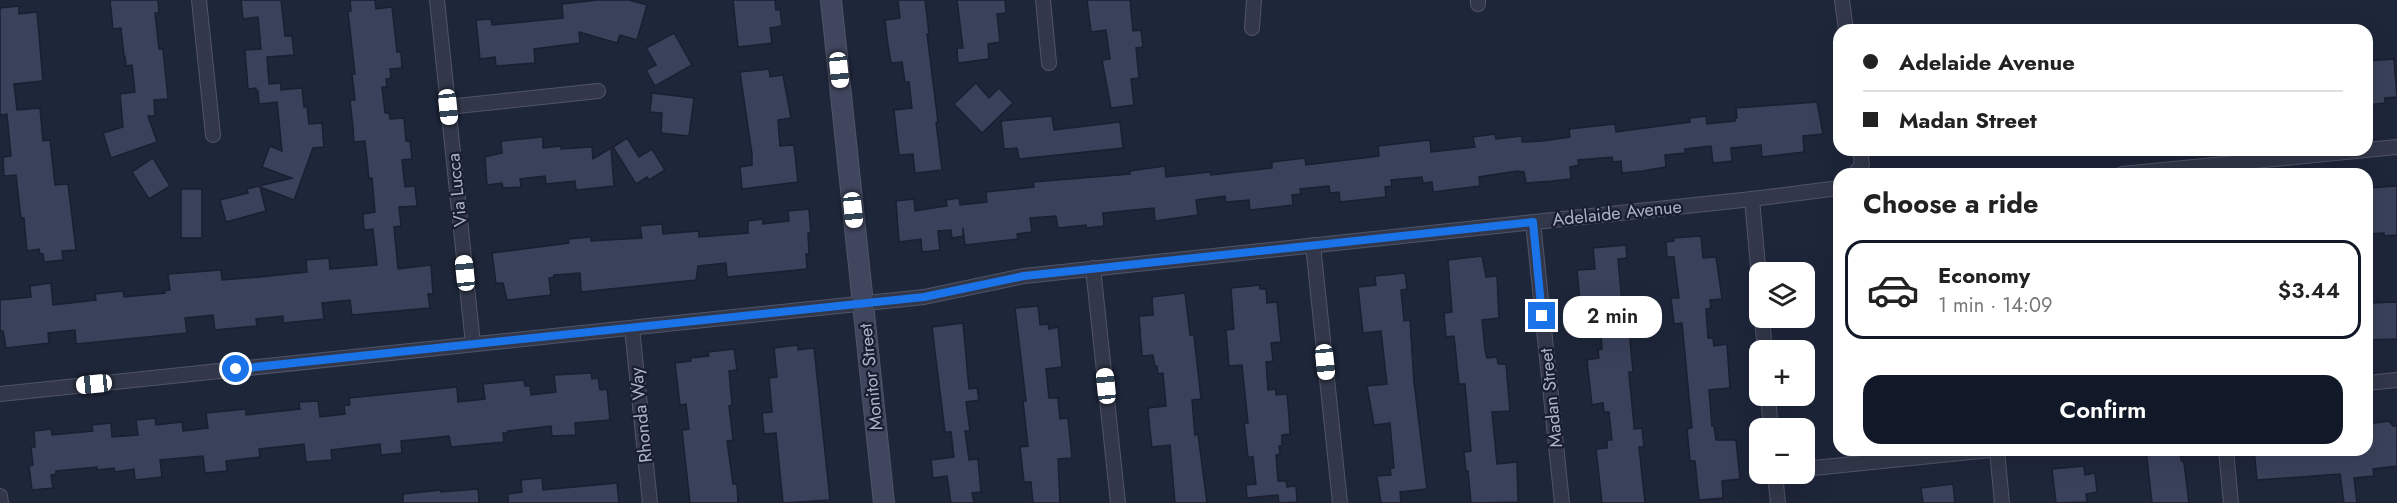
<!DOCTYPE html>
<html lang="en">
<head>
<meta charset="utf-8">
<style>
	body { margin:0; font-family:Jost,sans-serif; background:#f2f2f2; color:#222; height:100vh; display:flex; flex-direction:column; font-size:22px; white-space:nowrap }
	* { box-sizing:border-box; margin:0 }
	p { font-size:20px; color:#767676 }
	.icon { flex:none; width:33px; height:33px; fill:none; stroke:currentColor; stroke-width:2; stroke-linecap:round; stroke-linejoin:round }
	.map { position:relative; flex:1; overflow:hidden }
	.drawer { position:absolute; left:1833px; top:168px; width:540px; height:288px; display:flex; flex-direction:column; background:#fff; border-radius:18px; box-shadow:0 6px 24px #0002 }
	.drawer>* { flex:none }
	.hud { position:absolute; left:1833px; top:24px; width:540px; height:132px; border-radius:18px; box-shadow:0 6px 24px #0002; display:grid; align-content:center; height:132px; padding:0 30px; background:#fff }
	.fabs { position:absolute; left:1749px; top:262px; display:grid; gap:12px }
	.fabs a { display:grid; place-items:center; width:66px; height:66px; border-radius:12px; background:#fff; box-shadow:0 6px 24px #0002; font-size:30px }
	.end { position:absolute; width:27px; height:27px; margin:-14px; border:8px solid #1a73e8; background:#fff; box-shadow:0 0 0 3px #fff }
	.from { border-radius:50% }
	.bubble { position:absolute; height:42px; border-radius:18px; background:#fff; box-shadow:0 6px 24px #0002; font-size:20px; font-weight:600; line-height:42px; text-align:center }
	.car { position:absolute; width:18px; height:36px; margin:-18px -9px; border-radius:8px; box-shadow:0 0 4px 2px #0007; background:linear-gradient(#fff 24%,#345 0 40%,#fff 0 76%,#345 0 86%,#fff 0) }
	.hud b { display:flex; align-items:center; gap:21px; height:57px; font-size:22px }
	.hud b+b { border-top:2px solid #e0e0e0 }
	.hud i { width:15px; height:15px; background:#222 }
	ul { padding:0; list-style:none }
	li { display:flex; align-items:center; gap:18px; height:99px; margin:0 12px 9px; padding:0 18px; border:3px solid transparent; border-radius:18px }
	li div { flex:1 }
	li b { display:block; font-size:22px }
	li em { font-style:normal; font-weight:600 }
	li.active { border-color:#111827 }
	li>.icon { width:54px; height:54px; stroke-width:1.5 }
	h2 { padding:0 30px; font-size:27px; line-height:72px }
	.action { display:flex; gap:12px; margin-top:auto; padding:12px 30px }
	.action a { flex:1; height:69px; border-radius:18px; background:#111827; color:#fff; font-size:24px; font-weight:600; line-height:69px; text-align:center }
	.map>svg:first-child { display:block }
	.building { fill:#3a425b; stroke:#1a1f31; stroke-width:1.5 }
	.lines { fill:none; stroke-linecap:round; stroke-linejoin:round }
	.street-casing { stroke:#505568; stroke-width:16 }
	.secondary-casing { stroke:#505568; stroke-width:22 }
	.street { stroke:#32384a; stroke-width:14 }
	.secondary { stroke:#40465e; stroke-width:20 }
	.route { stroke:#1a73e8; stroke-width:8 }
	.labels { text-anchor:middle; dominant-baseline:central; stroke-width:4.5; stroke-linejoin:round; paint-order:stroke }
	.street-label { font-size:18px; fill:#acb2c7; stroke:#181d2f }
</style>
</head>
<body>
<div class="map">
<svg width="2397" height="503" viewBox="0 0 2397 503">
	<rect width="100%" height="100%" fill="#1e263a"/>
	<!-- building -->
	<g class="building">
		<polygon points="110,0 158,0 159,13 155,13 159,49 163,49 168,99 154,100 155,116 148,116 157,142 111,158 103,133 123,127 120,94 135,92 132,65 126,66 125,56 124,56 121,28 113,29"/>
		<polygon points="241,0 281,0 285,36 292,36 294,55 267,57 269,84 281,83 281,90 302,88 304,107 307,107 309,124 322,123 324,147 313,148 294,200 260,187 266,211 226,222 220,200 248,193 247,189 292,178 262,167 270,146 282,151 277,102 259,104 258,91 256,92 256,88 248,89 245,50 261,49 258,17 243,19"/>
		<polygon points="350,0 375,0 376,9 392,7 397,52 401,52 402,68 390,69 391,78 386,79 387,87 382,87 385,113 389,113 390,119 404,118 406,141 410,141 412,159 402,160 405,187 415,186 417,206 399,207 401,226 394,227 398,269 431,265 433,294 428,294 430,308 352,315 350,300 322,303 324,319 283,323 283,316 256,319 257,326 215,330 213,315 185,318 187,333 76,344 75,330 48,333 49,343 6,348 3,331 0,331 0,300 31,297 30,286 51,283 53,305 96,300 95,294 123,291 124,297 165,293 164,291 170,290 168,274 221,270 222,280 260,277 307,272 306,260 329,258 330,269 377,265 373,229 364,230 363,214 375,212 372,178 369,178 365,141 354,142 353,128 350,100 355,100 352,74 355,74 348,12 351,11"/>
		<polygon points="598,0 629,0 647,5 637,40 620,35 617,43 579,32 580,43 534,49 535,63 496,66 495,57 480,59 476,20 491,19 492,25 563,18 562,4"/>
		<polygon points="733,0 775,0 776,10 780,9 782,26 770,28 772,43 738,47"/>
		<polygon points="898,0 925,0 929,34 927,34 938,122 936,122 942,170 915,173 913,154 899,155 894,110 912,108 909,82 905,82 902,62 891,63 887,38 885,20 900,18"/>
		<polygon points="957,0 1005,0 1006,13 997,14 1000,42 988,44 989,59 958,63 957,48 963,48"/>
		<polygon points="1087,0 1130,0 1133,31 1141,30 1143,47 1136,48 1139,78 1131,79 1134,105 1111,108 1102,60 1110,59 1106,30 1091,32"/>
		<polygon points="19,6 19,14 37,12 43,81 14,84 17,110 40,108 43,141 50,140 55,185 68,184 76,250 62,251 63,260 44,262 43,254 40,254 39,249 27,251 24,218 21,218 16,175 4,176 3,157 11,156 7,114 0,115 0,8"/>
		<polygon points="674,33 692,65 655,86 646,70 656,65 646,48"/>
		<polygon points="2394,59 2397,97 2385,98 2385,103 2367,105 2367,61"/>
		<polygon points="769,69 770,77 783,75 791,118 778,120 780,146 794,145 798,182 742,189 740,167 752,165 752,154 740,72"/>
		<polygon points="976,83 989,98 999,88 1013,103 982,133 954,104"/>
		<polygon points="652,93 694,98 689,136 661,133 662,113 650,112"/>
		<polygon points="1817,102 1823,134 1803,136 1804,152 1762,157 1761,145 1731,148 1732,161 1713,163 1711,146 1685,149 1685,153 1665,155 1666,167 1642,171 1622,173 1621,161 1613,162 1612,157 1578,160 1579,165 1570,167 1571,179 1552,181 1526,183 1524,172 1517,171 1479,177 1480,186 1433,192 1432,182 1423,183 1422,177 1391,180 1392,186 1385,187 1386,197 1340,202 1339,192 1330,193 1329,186 1300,189 1301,194 1292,195 1293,205 1250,210 1249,200 1226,202 1225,196 1196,200 1198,215 1155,221 1154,208 1103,213 1104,226 1086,228 1086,225 1058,228 1056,216 1030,218 1032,232 1017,234 1018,239 965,245 963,228 963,236 952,238 951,230 938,231 940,250 922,252 921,239 899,242 896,201 914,199 915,211 947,206 946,200 959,198 960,205 987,202 986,192 1034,187 1033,182 1130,174 1130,171 1165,166 1166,177 1210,172 1211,175 1272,168 1272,162 1305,158 1306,165 1379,156 1378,146 1430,140 1431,152 1475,147 1473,137 1495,134 1496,139 1522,136 1522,142 1542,141 1570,137 1569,129 1615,124 1616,132 1690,122 1690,118 1706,116 1707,124 1735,121 1735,118 1737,118 1736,108"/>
		<polygon points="1052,116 1054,130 1120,122 1123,148 1019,159 1017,148 1004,149 1001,121"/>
		<polygon points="543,137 543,148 561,146 561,149 592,147 593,159 611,148 614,186 576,190 575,181 546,184 545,176 520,179 521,187 503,188 502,183 487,185 485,157 502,153 501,141"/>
		<polygon points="627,138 639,157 652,149 665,170 649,180 647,177 636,184 613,147"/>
		<polygon points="153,158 170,186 149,199 132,172"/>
		<polygon points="2397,186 2397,235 2384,236 2384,233 2367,234 2367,188"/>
		<rect x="181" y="189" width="21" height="49"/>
		<polygon points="809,209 811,233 808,233 809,254 806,254 807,269 727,277 726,263 698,266 696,280 581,292 580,273 554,275 554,277 549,278 551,295 507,300 503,283 496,283 492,253 569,243 568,239 591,237 591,241 642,238 640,226 662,224 663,234 699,231 699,237 748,233 748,221 763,219 763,224 789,221 788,211"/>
		<polygon points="1701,236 1703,258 1716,257 1722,299 1710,300 1711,308 1706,309 1708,338 1713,338 1714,346 1727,344 1730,388 1709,390 1712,426 1714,426 1716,440 1736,440 1740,479 1722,481 1723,498 1699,500 1695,461 1690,461 1687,429 1692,428 1682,323 1674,324 1671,298 1679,298 1674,257 1667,257 1666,242 1674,241 1673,238"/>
		<polygon points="1626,245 1627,258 1618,259 1622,303 1631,303 1633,328 1629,329 1633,372 1629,372 1629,375 1634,425 1634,429 1642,428 1644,447 1639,447 1645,503 1602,503 1596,449 1607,448 1607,440 1612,440 1609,412 1604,412 1603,403 1592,405 1587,360 1599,358 1598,350 1602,349 1600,320 1596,320 1595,312 1581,313 1577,270 1595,269 1593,248"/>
		<polygon points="1482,256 1486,277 1497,276 1499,318 1482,320 1485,350 1487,358 1497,357 1498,364 1506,364 1510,411 1492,412 1497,464 1517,462 1518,502 1471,503 1468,471 1466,471 1464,452 1471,451 1465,384 1459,384 1454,336 1446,337 1444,313 1452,312 1448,260"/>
		<polygon points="1405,273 1407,289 1401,290 1404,321 1410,320 1414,382 1427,489 1400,492 1401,503 1381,503 1377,476 1391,475 1390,468 1394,468 1390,423 1374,425 1367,386 1387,384 1381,331 1363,333 1358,287 1376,285 1375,276"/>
		<polygon points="1260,285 1260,289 1266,289 1267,303 1277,302 1281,342 1271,343 1273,361 1266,362 1268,390 1276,389 1276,395 1287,394 1289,416 1290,434 1282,435 1282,446 1279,446 1280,454 1276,455 1278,481 1286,481 1287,487 1296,486 1297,502 1279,503 1278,495 1247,498 1246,485 1256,484 1253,457 1248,457 1244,423 1248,423 1242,365 1229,366 1226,330 1234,329 1231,288"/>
		<polygon points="1185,293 1190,335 1194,335 1201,399 1192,400 1195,435 1198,434 1207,503 1175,503 1170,445 1152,447 1150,431 1148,408 1166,406 1163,373 1158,374 1157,366 1155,367 1153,355 1142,356 1139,316 1153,315 1152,297"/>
		<polygon points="2397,302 2397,339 2367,340 2367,303"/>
		<polygon points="1038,306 1040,325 1048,324 1049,329 1058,327 1062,367 1046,369 1049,398 1058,398 1060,419 1068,418 1072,458 1058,459 1060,503 1033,503 1031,482 1024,482 1020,447 1028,446 1023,401 1026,401 1015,308"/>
		<polygon points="963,323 969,389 977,388 979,400 966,402 970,431 965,431 969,460 978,459 981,492 972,493 974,503 951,503 947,476 933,478 931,460 954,457 951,432 945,432 932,327"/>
		<polygon points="798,345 798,350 814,348 830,500 783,503 776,433 764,434 762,413 772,412 769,378 777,377 774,348"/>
		<polygon points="734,349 737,370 729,371 732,405 729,406 733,440 727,441 733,484 737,484 738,503 690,503 682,430 689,429 686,404 680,405 675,363 691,361 690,358 709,356 708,352"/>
		<polygon points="591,373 592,379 598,378 600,390 607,389 610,420 575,423 576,435 552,436 551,426 508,431 508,433 503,433 504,442 451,447 449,436 401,441 402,453 381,455 380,444 331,450 332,460 306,462 304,444 259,449 260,457 226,461 227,471 205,473 203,456 160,460 162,477 135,480 134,469 115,472 114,468 97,470 97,467 56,471 56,474 51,475 53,488 32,490 29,466 33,465 31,447 35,447 34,431 51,429 52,435 93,431 92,425 111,423 112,437 138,435 136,420 155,418 156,425 182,422 183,431 208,428 206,413 246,409 246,415 300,409 299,402 318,401 320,417 345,414 344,406 350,405 349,398 457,387 458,402 485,399 483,384 524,380 525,386 530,386 531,395 556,392 554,375"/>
		<polygon points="2389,421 2393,426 2397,426 2397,466 2373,469 2374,476 2354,478 2357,503 2344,503 2340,474 2257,480 2254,450 2367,450 2367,424"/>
		<polygon points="2146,450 2180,451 2181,460 2184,463 2189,503 2152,503"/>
		<polygon points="2084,466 2085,475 2095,473 2097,492 2086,494 2087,502 2056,503 2052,469"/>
		<polygon points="542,478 543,490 617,483 619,503 508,503 508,494 522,492 521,480"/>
		<polygon points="1953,484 1955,503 1923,503 1921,488"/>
		<polygon points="478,489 479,503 403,503 403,494 441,490 441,492"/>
	</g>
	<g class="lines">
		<defs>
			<g id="street">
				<polyline points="199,0 213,135"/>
				<polyline points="437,0 473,344"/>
				<polyline points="1043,0 1049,63"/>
				<polyline points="1478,0 1478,4"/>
				<polyline points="1842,0 1846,30"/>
				<polyline points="1252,28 1254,0"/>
				<polyline points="448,107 598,91"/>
				<polyline points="1855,174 1862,164 1860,150"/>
				<polyline points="2122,174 2397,147"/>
				<polyline points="1752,199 1760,289"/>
				<polyline points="1533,222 1562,503"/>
				<polyline points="1313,245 1340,503"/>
				<polyline points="1093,268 1118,503"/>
				<polyline points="1762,318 1765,351"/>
				<polyline points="632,328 650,503"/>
				<polyline points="2367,383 2397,380"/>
				<polyline points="0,394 924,297 1024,276 1752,199 1839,188"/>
				<polyline points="1768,396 1771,429"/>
				<polyline points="1997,450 2002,503"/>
				<polyline points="2226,450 2231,503"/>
				<polyline points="1804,469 1990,450"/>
				<polyline points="1775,474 1778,503"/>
				<polyline points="0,496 1,503"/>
			</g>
			<polyline id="secondary" points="831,0 884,503"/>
		</defs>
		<!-- street casing -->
		<use href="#street" class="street-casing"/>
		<!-- secondary casing -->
		<use href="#secondary" class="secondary-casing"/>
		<!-- street -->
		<use href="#street" class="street"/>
		<!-- secondary -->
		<use href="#secondary" class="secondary"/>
	</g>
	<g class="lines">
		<!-- route -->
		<polyline class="route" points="236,369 924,297 1024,276 1533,222 1542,316"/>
	</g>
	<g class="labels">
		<!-- street labels -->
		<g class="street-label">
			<text transform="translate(457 190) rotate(-96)">Via Lucca</text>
			<text transform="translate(1617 213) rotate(-6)">Adelaide Avenue</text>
			<text transform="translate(871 377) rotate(-96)">Monitor Street</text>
			<text transform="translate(1551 398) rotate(-96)">Madan Street</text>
			<text transform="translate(641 415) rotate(-96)">Rhonda Way</text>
		</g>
	</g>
</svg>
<div class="fabs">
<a><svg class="icon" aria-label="layers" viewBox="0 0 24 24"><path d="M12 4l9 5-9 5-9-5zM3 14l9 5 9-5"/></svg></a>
<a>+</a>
<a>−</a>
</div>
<i class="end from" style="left:236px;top:369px"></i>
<i class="end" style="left:1542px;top:316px"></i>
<div class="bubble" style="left:1563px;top:296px;width:99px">2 min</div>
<i class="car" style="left:839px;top:70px;rotate:174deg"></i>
<i class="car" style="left:448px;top:107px;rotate:174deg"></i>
<i class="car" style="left:853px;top:210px;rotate:174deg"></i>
<i class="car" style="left:465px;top:273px;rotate:354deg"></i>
<i class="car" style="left:1325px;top:362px;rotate:174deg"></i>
<i class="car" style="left:94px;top:384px;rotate:264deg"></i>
<i class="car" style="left:1106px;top:386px;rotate:354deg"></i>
<div class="hud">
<b><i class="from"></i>Adelaide Avenue</b>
<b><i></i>Madan Street</b>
</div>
<section class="drawer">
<h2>Choose a ride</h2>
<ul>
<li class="active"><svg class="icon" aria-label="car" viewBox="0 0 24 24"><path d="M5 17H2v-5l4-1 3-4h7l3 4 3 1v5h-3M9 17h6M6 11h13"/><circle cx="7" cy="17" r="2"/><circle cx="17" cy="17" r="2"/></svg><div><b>Economy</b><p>1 min · 14:09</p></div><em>$3.44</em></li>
</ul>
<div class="action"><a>Confirm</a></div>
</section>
</div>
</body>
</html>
